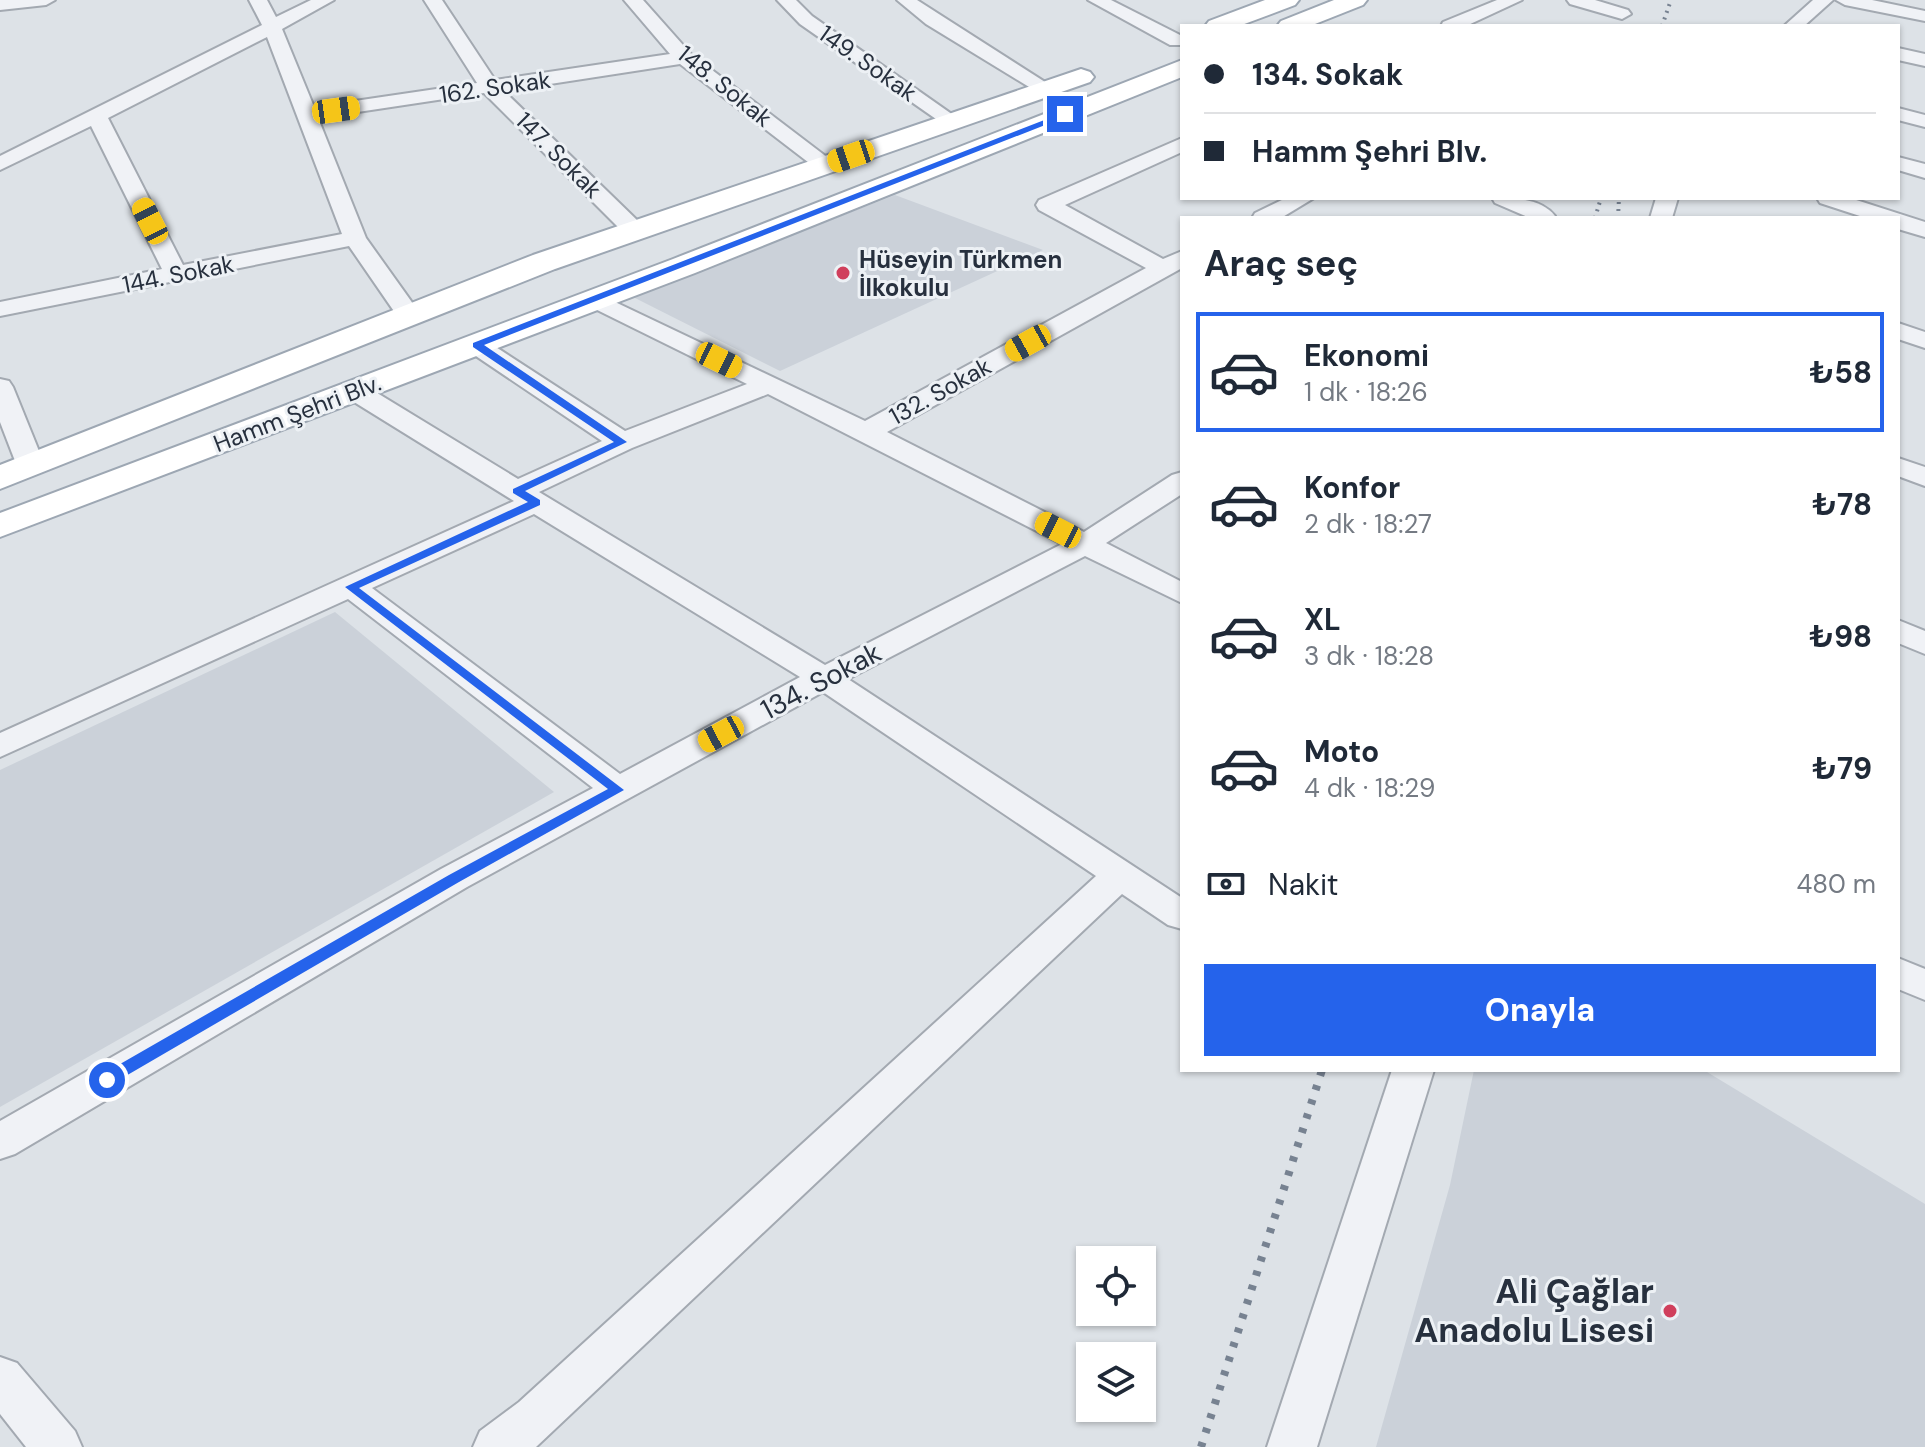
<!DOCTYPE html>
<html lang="tr">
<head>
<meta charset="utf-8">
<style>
	body { margin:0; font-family:"DM Sans",sans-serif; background:#f6f6f7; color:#1f2937; height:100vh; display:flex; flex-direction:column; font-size:30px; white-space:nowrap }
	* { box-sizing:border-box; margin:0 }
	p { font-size:26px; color:#747a83 }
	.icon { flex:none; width:44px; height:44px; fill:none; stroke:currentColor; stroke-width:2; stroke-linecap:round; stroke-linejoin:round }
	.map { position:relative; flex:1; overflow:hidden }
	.drawer { position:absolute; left:1180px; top:216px; width:720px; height:856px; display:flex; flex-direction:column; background:#fff; border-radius:0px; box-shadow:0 2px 6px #0004 }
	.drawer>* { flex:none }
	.top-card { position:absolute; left:1180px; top:24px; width:720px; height:176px; border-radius:0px; box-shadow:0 2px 6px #0004; display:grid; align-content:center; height:176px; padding:0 24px; background:#fff }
	.buttons { position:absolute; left:1076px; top:1246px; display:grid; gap:16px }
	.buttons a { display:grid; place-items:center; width:80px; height:80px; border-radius:0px; background:#fff; box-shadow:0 2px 6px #0004; font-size:40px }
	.end { position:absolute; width:36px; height:36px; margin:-18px; border:10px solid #2563eb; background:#fff; box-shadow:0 0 0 4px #fff }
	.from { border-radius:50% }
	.car { position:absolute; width:24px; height:48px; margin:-24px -12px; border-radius:10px; box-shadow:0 0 6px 2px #0007; background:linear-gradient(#f5c518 24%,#345 0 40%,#f5c518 0 76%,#345 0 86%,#f5c518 0) }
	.top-card b { display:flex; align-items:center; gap:28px; height:76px; font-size:30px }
	.top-card b+b { border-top:2px solid #e0e1e3 }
	.top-card i { width:20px; height:20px; background:#1f2937 }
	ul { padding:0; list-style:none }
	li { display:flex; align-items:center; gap:24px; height:120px; margin:0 16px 12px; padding:0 8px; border:4px solid transparent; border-radius:0px }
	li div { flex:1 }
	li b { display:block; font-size:30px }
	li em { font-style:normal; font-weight:800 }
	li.selected { border-color:#2563eb }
	li>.icon { width:72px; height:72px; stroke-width:1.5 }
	h2 { padding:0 24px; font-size:36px; line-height:96px }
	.pay { display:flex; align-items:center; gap:20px; height:88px; padding:0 24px; font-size:30px }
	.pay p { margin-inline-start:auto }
	.primary-button { display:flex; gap:16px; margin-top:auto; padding:16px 24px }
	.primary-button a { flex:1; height:92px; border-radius:0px; background:#2563eb; color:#fff; font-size:32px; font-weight:800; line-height:92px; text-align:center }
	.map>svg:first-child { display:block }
	.built { fill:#cbd1d9 }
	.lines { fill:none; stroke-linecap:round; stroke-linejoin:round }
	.street-casing { stroke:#a3a9b1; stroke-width:4 }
	.primary-casing { stroke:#9da7b3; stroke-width:4 }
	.street { fill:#f0f2f6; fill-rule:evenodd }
	.primary { fill:#fff; fill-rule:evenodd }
	.rail-far1 { stroke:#778291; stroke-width:4; stroke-dasharray:2 5; stroke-linecap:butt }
	.rail { stroke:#778291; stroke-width:8; stroke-dasharray:5 10; stroke-linecap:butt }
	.route { fill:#2563eb }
	.poi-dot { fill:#d03f5c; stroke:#edf1f5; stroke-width:3 }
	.labels { text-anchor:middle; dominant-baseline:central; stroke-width:6; stroke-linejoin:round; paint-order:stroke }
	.far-street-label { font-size:24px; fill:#27303e; stroke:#edf1f5 }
	.far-poi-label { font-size:24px; font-weight:bold; fill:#27303e; stroke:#edf1f5; text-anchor:start }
	.street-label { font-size:28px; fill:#27303e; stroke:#edf1f5 }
	.near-poi-label { font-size:34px; font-weight:bold; fill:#27303e; stroke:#edf1f5; text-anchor:end }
</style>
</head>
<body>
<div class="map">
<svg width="1925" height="1447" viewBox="0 0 1925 1447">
	<rect width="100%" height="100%" fill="#dde2e7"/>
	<!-- built -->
	<g class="built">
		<polygon points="895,195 1043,250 780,371 633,297"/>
		<polygon points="335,612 554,792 0,1107 0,770"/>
		<polygon points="1474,1070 1707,1072 1925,1204 1925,1447 1376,1447 1450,1185"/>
	</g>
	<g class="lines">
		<defs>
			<g id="street">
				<polygon points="0,0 55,0 46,5 0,10"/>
				<path d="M 249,0 L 267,0 L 276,17 L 311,0 L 334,0 L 282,29 L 314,107 L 477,83 L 424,0 L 442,0 L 495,80 L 670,54 L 624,0 L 643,0 L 691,54 L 836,164 L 833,169 L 817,169 L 680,64 L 504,91 L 641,224 L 644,229 L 641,234 L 625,234 L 484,93 L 318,118 L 366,238 L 421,315 L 418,320 L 400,320 L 349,246 L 0,316 L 0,302 L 162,269 L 91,126 L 0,170 L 0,156 L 262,25 ZM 267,37 L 342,234 L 183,265 L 108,118 Z"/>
				<polygon points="777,0 796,0 812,16 963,122 960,126 946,126 800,24"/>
				<polygon points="897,0 917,0 1056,89 1046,95 1039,93 926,24"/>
				<polygon points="1088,0 1111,0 1182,36 1182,45 1170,45"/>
				<polygon points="1497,0 1522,0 1466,26 1441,26 1443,22"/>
				<polygon points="1567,0 1595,0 1628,10 1631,14 1622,19 1570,4"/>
				<polygon points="1813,0 1833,0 1804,26 1784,26"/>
				<polygon points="1836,0 1872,0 1925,11 1925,21 1845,5"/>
				<polygon points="1898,48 1925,54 1925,66 1898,60"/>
				<polygon points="1898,108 1925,115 1925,127 1898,120"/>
				<path d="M 1182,138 L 1182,152 L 1065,205 L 1163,259 L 1182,251 L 1182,268 L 887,432 L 1084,532 L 1172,475 L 1182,472 L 1182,494 L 1106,543 L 1182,582 L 1182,603 L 1085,556 L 848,679 L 1182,898 L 1182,929 L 1168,925 L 1122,894 L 536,1447 L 473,1447 L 480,1431 L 519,1402 L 1096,876 L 823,692 L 467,887 L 15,1154 L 0,1159 L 0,1121 L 441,869 L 593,788 L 348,599 L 0,757 L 0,733 L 514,501 L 346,397 L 342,391 L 346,385 L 364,385 L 518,479 L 602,441 L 467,350 L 463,345 L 467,340 L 485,340 L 625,431 L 747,384 L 585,304 L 582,299 L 585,294 L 594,292 L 865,421 L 1146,268 L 1039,210 L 1036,205 L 1039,200 ZM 768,394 L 1062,544 L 825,665 L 539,492 L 632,448 ZM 534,514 L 800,677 L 620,774 L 372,588 Z"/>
				<polygon points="1898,157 1925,164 1925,178 1898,170"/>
				<polygon points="1286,198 1314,198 1281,218 1252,218 1255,213"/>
				<path d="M 1492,198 C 1513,198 1541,198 1555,216 L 1530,218 L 1495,203 Z"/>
				<polygon points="1656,198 1678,198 1672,218 1650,218"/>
				<polygon points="1817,198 1850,198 1925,222 1925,237 1898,229 1898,218 1866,218 1820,203"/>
				<polygon points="1898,323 1925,332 1925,348 1898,339"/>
				<polygon points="0,379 9,381 13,387 45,466 41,472 31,474 21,472 17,466 0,422"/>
				<polygon points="1898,458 1925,467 1925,486 1898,476"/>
				<polygon points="1898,620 1925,631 1925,654 1898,643"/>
				<polygon points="1898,958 1925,969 1925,1000 1898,989"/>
				<polygon points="1392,1070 1434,1070 1317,1447 1267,1447"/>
				<polygon points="0,1357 17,1363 75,1431 82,1447 26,1447 0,1414"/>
			</g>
			<g id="primary">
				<polygon points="1265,0 1299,0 1295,5 1239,26 1205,26 1209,21"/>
				<polygon points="1334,0 1367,0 1363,5 1310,26 1277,26 1281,21"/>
				<polygon points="1182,60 1182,77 695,273 0,537 0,513 673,259"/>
				<polygon points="1081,69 1090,72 1094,77 1090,82 555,269 0,489 0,465 533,255"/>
			</g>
		</defs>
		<!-- street casing -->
		<use href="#street" class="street-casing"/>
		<!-- primary casing -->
		<use href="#primary" class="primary-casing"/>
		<!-- street -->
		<use href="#street" class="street"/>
		<!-- primary -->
		<use href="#primary" class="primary"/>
		<!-- rail-far1 -->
		<g class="rail-far1">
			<polyline points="1662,26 1671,0"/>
			<polyline points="1595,218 1601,198"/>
			<polyline points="1618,218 1619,198"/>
		</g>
		<!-- rail -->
		<polyline class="rail" points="1201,1447 1322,1070"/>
	</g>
	<!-- route -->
	<polygon class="route" points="1065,112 1068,116 484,345 627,442 525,491 540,500 540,505 359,588 624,790 459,882 112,1084 101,1084 101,1075 449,875 608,789 345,587 528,502 513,493 513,489 614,442 473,347 473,343"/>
	<!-- markers -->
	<g class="poi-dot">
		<circle cx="843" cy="273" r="8"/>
		<circle cx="1670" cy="1311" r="8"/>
	</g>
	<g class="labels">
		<!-- far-street labels -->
		<g class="far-street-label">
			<text transform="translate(868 63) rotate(35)">149. Sokak</text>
			<text transform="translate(725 86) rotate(39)">148. Sokak</text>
			<text transform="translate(495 87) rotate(-8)">162. Sokak</text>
			<text transform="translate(559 155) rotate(45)">147. Sokak</text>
			<text transform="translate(178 274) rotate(-11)">144. Sokak</text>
			<text transform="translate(940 391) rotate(-29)">132. Sokak</text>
			<text transform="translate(297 413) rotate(-21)">Hamm Şehri Blv.</text>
		</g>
		<!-- far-poi labels -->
		<g class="far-poi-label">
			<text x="859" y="259">Hüseyin Türkmen<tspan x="859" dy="28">İlkokulu</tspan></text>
		</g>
		<!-- street labels -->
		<g class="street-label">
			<text transform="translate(821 681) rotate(-28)">134. Sokak</text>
		</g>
		<!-- near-poi labels -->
		<g class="near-poi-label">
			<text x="1654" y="1291">Ali Çağlar<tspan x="1654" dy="39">Anadolu Lisesi</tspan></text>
		</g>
	</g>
</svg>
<div class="buttons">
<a><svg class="icon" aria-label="locate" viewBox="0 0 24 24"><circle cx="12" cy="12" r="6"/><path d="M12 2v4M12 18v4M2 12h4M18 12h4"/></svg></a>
<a><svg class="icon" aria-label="layers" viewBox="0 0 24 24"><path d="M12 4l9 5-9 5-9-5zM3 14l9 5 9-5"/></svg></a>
</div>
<i class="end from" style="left:107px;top:1080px"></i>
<i class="end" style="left:1065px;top:114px"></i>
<i class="car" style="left:336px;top:110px;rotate:82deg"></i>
<i class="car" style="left:851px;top:156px;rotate:251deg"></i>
<i class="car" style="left:150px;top:221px;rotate:333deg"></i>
<i class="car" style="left:1028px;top:343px;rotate:241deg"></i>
<i class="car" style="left:719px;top:360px;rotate:116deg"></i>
<i class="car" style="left:1058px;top:530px;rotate:297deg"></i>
<i class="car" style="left:721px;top:734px;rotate:242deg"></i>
<div class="top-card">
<b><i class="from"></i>134. Sokak</b>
<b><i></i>Hamm Şehri Blv.</b>
</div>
<section class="drawer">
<h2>Araç seç</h2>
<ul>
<li class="selected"><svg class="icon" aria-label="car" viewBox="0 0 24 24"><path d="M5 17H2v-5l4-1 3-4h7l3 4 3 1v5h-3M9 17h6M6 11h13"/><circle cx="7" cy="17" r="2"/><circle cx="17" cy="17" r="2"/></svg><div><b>Ekonomi</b><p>1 dk · 18:26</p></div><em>₺58</em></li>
<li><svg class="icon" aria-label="car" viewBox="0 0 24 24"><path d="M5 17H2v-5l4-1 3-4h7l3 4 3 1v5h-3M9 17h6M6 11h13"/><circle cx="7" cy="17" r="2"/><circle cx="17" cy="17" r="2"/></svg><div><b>Konfor</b><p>2 dk · 18:27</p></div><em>₺78</em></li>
<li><svg class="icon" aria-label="car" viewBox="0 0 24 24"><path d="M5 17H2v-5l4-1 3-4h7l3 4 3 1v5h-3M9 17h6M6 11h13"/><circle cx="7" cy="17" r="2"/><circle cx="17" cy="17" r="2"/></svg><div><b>XL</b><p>3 dk · 18:28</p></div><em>₺98</em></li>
<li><svg class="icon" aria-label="car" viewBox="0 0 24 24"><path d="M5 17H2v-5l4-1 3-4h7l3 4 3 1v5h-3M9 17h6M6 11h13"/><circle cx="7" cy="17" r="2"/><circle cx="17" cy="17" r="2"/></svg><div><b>Moto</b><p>4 dk · 18:29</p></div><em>₺79</em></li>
</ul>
<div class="pay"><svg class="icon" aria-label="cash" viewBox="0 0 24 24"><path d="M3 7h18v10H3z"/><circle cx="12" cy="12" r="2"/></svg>Nakit<p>480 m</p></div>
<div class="primary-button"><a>Onayla</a></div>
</section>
</div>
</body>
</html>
